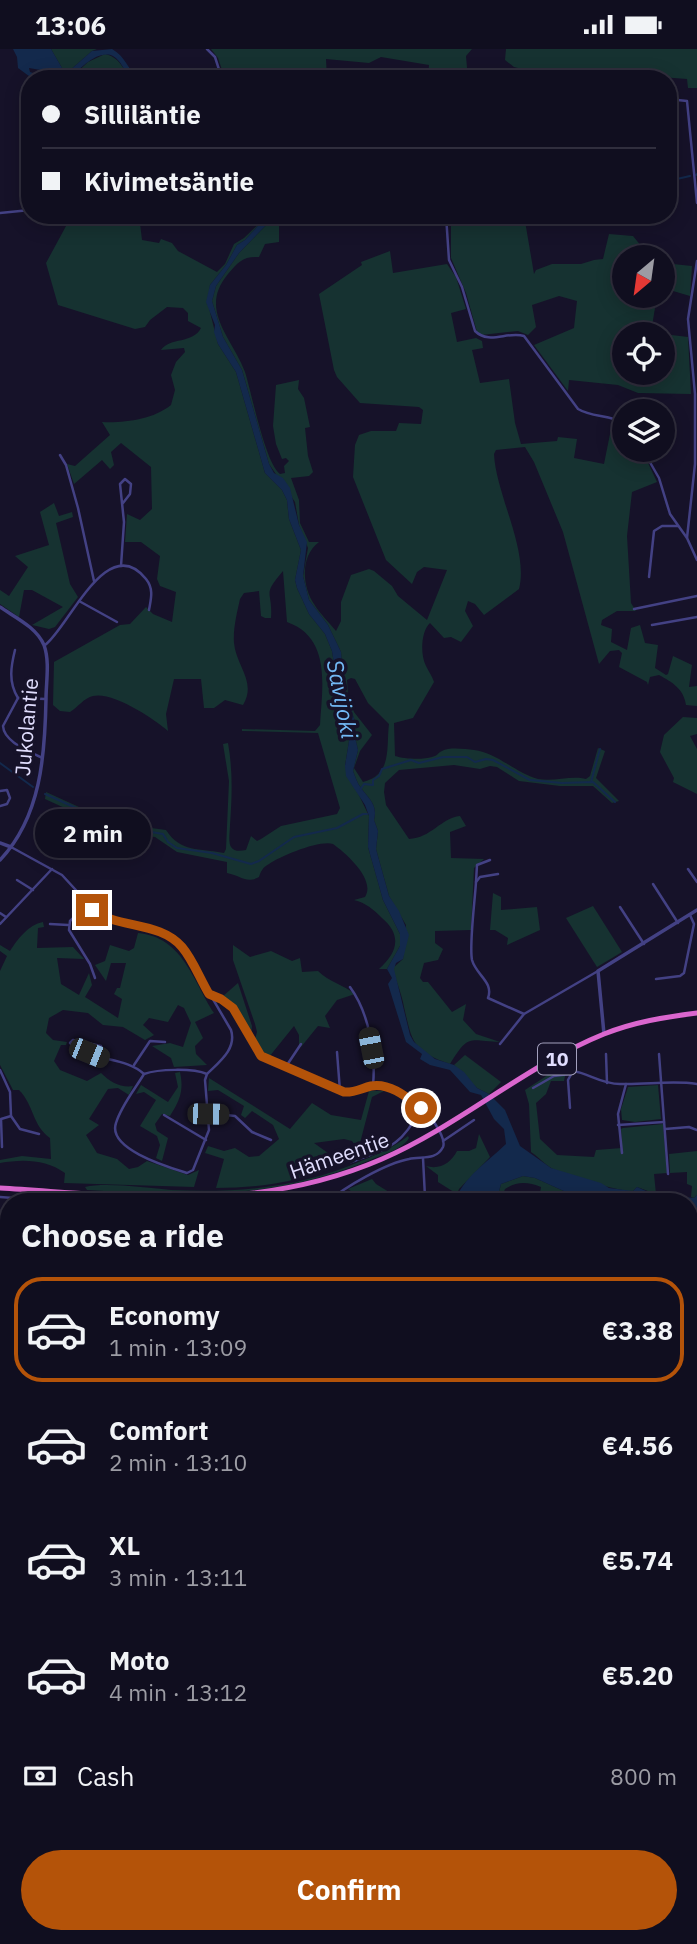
<!DOCTYPE html>
<html lang="en">
<head>
<meta charset="utf-8">
<style>
	body { margin:0; font-family:"IBM Plex Sans",sans-serif; background:#1e1c2c; color:#f1f3f6; height:100vh; display:flex; flex-direction:column; font-size:26px; white-space:nowrap }
	* { box-sizing:border-box; margin:0 }
	p { font-size:23px; color:#9c9ca4 }
	.icon { flex:none; width:38px; height:38px; fill:none; stroke:currentColor; stroke-width:2; stroke-linecap:round; stroke-linejoin:round }
	.map { position:relative; flex:1; overflow:hidden }
	.details { position:absolute; left:0px; top:1144px; width:698px; height:751px; display:flex; flex-direction:column; background:#100e1f; border-radius:28px 28px 0 0; box-shadow:0 4px 18px #0003,0 0 0 2px #302e3d }
	.details>* { flex:none }
	.guide { position:absolute; left:21px; top:21px; width:656px; height:154px; border-radius:28px; box-shadow:0 4px 18px #0003,0 0 0 2px #302e3d; display:grid; align-content:center; height:154px; padding:0 21px; background:#100e1f }
	.needle { width:46px; rotate:209deg }
	.buttons { position:absolute; left:612px; top:196px; display:grid; gap:14px }
	.buttons a { display:grid; place-items:center; width:63px; height:63px; border-radius:50%; background:#100e1f; box-shadow:0 4px 18px #0003,0 0 0 2px #302e3d; font-size:35px }
	.end { position:absolute; width:32px; height:32px; margin:-16px; border:9px solid #b45309; background:#fff; box-shadow:0 0 0 4px #fff }
	.from { border-radius:50% }
	.bubble { position:absolute; height:49px; border-radius:24px; background:#100e1f; box-shadow:0 4px 18px #0003,0 0 0 2px #302e3d; font-size:23px; font-weight:700; line-height:49px; text-align:center }
	.car { position:absolute; width:21px; height:42px; margin:-21px -10px; border-radius:9px; box-shadow:0 0 5px 2px #0007; background:linear-gradient(#222 24%,#8ab4d8 0 40%,#222 0 76%,#8ab4d8 0 86%,#222 0) }
	.guide b { display:flex; align-items:center; gap:24px; height:66px; font-size:26px }
	.guide b+b { border-top:2px solid #302e3d }
	.guide i { width:18px; height:18px; background:#f1f3f6 }
	ul { padding:0; list-style:none }
	li { display:flex; align-items:center; gap:21px; height:105px; margin:0 14px 10px; padding:0 7px; border:4px solid transparent; border-radius:28px }
	li div { flex:1 }
	li b { display:block; font-size:26px }
	li em { font-style:normal; font-weight:700 }
	li.selected { border-color:#b45309 }
	li>.icon { width:63px; height:63px; stroke-width:1.5 }
	h2 { padding:0 21px; font-size:32px; line-height:84px }
	.pay { display:flex; align-items:center; gap:18px; height:77px; padding:0 21px; font-size:26px }
	.pay p { margin-inline-start:auto }
	.action { display:flex; gap:14px; margin-top:auto; padding:14px 21px }
	.action a { flex:1; height:80px; border-radius:42px; background:#b45309; color:#fff; font-size:28px; font-weight:700; line-height:80px; text-align:center }
	.status { display:flex; justify-content:space-between; align-items:center; height:49px; padding:0 35px; background:#100e1f; direction:ltr }
	.status svg { height:19px; fill:currentColor }
	.map>svg:first-child { display:block }
	.green { fill:#163231; fill-rule:evenodd }
	.water { fill:#13294c }
	.lines { fill:none; stroke-linecap:round; stroke-linejoin:round }
	.stream { stroke:#13294c; stroke-width:2 }
	.minor { stroke:#434184; stroke-width:2.5 }
	.tertiary { stroke:#434184; stroke-width:3.5 }
	.trunk { stroke:#da66ce; stroke-width:5 }
	.route { stroke:#b45309; stroke-width:9 }
	.labels { text-anchor:middle; dominant-baseline:central; stroke-width:7; stroke-linejoin:round; paint-order:stroke }
	.shield { fill:#161229; stroke:#a3a0bd; stroke-width:2 }
	.shield-label { font-size:19px; font-weight:bold; fill:#e0ddfd }
	.street-label { font-size:21px; fill:#e0ddfd; stroke:#161229 }
	.water-label { font-size:23px; font-style:italic; fill:#72b8f5; stroke:#161229 }
</style>
</head>
<body>
<div class="status"><b>13:06</b><svg viewBox="0 0 49 12"><path d="M0 12V9h3v3zM5 12V6h3v6zM10 12V3h3v9zM15 12V0h3v12zM26 1h20v11H26zM47 4h2v5h-2z"/></svg></div>
<div class="map">
<svg width="697" height="1895" viewBox="0 0 697 1895">
	<rect width="100%" height="100%" fill="#161229"/>
	<!-- green -->
	<g class="green">
		<polygon points="51,0 97,0 92,2 68,23 62,19"/>
		<polygon points="211,0 472,0 466,7 468,30 428,28 429,16 381,8 369,14 326,10 327,30 225,30 218,9"/>
		<polygon points="506,0 697,0 697,39 688,39 687,30 634,26 633,30 530,30 530,22 514,18 505,11"/>
		<path d="M 105,5 C 119,8 123,19 130,30 L 116,30 L 106,23 L 98,30 L 70,30 L 88,13 Z"/>
		<path d="M 72,166 L 139,166 L 142,191 L 159,194 L 161,190 L 172,194 L 178,202 L 217,223 L 225,215 L 234,195 L 244,189 L 268,166 L 245,191 L 237,196 L 226,216 L 210,236 L 208,255 L 218,295 L 236,323 L 265,424 L 282,441 L 287,451 L 289,470 L 301,501 L 295,531 L 297,539 L 309,565 L 325,585 L 332,602 L 340,653 L 350,686 L 345,717 L 369,767 L 368,798 L 383,851 L 400,885 L 400,897 L 387,920 L 379,920 C 398,903 402,886 382,869 C 373,860 366,854 354,851 L 365,848 C 376,831 347,805 333,795 C 319,791 281,807 269,815 C 263,818 261,822 259,828 C 246,835 242,827 227,824 L 227,813 L 177,803 L 155,788 L 117,783 L 45,750 L 46,743 L 114,774 L 166,781 C 181,804 199,799 224,804 L 226,800 L 229,732 L 223,695 L 228,694 C 233,722 232,748 230,776 C 230,782 228,793 231,798 C 234,803 241,802 246,801 L 251,787 L 257,792 L 261,790 L 281,777 L 337,765 L 340,759 L 318,684 L 242,682 L 242,680 L 315,682 L 320,676 C 322,639 332,589 287,573 L 283,522 C 261,548 273,540 271,569 L 265,569 L 261,567 L 259,542 L 244,544 L 240,550 C 237,564 233,579 234,594 C 236,617 257,633 243,656 L 225,651 L 214,659 L 204,659 L 201,630 L 174,630 L 166,665 L 168,682 C 155,670 112,642 93,647 C 84,649 78,658 70,663 L 60,662 L 53,656 L 54,613 L 120,576 L 130,575 L 146,558 L 153,565 L 172,573 L 176,543 L 160,537 L 157,530 L 160,507 L 141,493 L 125,493 L 127,465 L 140,471 L 152,460 L 151,418 L 121,394 L 111,403 L 114,416 L 110,420 L 102,411 L 74,435 L 67,415 L 75,417 L 110,386 L 102,373 C 124,374 152,371 171,356 L 175,341 L 171,326 L 176,313 L 185,303 L 184,299 L 161,301 C 170,288 193,295 201,279 L 188,272 L 188,264 L 183,259 L 167,258 L 150,271 L 145,278 L 135,280 L 58,256 L 46,214 Z"/>
		<path d="M 273,166 L 279,166 L 279,193 L 265,195 L 259,208 C 243,207 238,213 228,225 C 198,261 232,288 245,323 C 252,345 265,413 280,425 L 285,424 L 284,417 L 289,412 L 286,409 L 282,410 L 276,395 L 273,377 L 276,336 L 299,331 L 298,340 L 304,349 L 310,378 L 305,379 L 308,407 L 313,423 L 309,427 L 291,429 L 299,451 L 300,474 L 309,493 L 319,493 C 300,507 302,537 314,555 C 320,565 329,573 336,582 L 341,572 L 341,553 L 351,526 L 369,520 L 374,522 L 392,537 L 398,547 L 427,571 L 447,521 L 424,518 L 417,523 L 412,535 L 386,511 L 353,428 L 355,396 L 359,386 L 371,382 L 396,382 L 399,374 L 421,375 L 423,361 L 419,358 L 360,354 L 337,328 L 334,321 L 319,245 L 362,216 L 361,213 L 390,202 L 393,224 L 447,215 L 456,228 L 466,260 L 451,264 L 457,293 L 476,289 L 482,292 L 483,299 L 472,301 L 480,334 L 509,330 L 515,374 L 521,395 L 557,392 L 558,388 L 577,390 L 574,409 L 604,415 L 613,370 L 625,377 L 625,401 L 642,401 L 657,433 L 632,443 L 627,487 L 631,554 L 636,562 L 617,562 L 602,571 L 601,576 L 612,580 L 611,593 L 627,601 L 631,579 L 640,576 L 645,594 L 658,596 L 655,619 L 666,626 L 668,625 L 673,607 L 692,616 L 689,638 L 697,637 L 697,657 L 686,656 C 684,640 672,633 659,626 L 650,628 L 648,636 L 647,633 L 619,618 L 622,604 L 619,601 L 610,602 L 599,615 L 563,483 L 534,413 L 525,398 L 496,401 L 494,405 C 496,446 529,501 519,540 L 484,566 L 475,555 L 468,552 L 465,562 L 473,577 L 461,593 L 451,588 L 444,589 L 430,574 C 421,582 420,606 426,617 C 429,623 432,627 434,633 L 413,669 L 394,674 L 395,707 C 404,710 423,711 432,708 C 439,706 436,705 442,702 C 449,698 465,700 474,701 C 498,704 515,724 538,730 C 554,733 572,726 586,730 L 590,727 L 598,699 L 605,702 L 596,729 L 619,752 L 612,754 L 593,737 L 560,737 L 519,732 L 497,718 L 490,717 L 480,720 L 454,716 L 399,721 L 385,734 L 384,743 L 386,756 L 409,790 C 431,789 441,769 460,767 L 466,777 L 450,783 L 451,809 L 484,810 L 474,819 L 471,881 L 435,882 L 435,894 L 443,900 L 438,911 L 424,914 L 420,929 L 423,933 L 428,933 L 452,963 L 466,955 L 463,971 L 476,985 L 500,993 C 469,992 469,984 450,1015 C 412,1002 412,992 404,958 C 402,945 396,933 393,919 L 403,910 L 406,876 L 389,847 L 376,800 L 378,782 L 374,771 C 378,756 369,750 361,739 C 357,734 355,727 353,722 L 358,701 L 355,688 L 355,673 L 343,633 L 341,603 L 328,576 L 309,551 L 303,527 L 308,499 L 299,476 L 295,453 L 269,415 L 242,321 L 223,288 L 212,252 L 216,237 L 239,204 L 269,173 ZM 351,629 L 355,630 L 368,654 L 389,675 C 386,697 393,726 363,733 L 354,719 L 360,702 L 372,686 L 354,663 L 348,646 L 347,631 Z"/>
		<polygon points="451,166 524,166 534,225 536,221 552,215 581,215 594,211 603,210 609,185 633,187 650,208 625,208 625,247 657,247 651,283 663,285 625,285 625,324 663,324 663,285 688,288 691,345 638,344 618,336 569,331 568,342 534,296 574,279 577,252 559,247 532,256 536,278 528,286 518,282 481,286 477,283 466,244 451,209"/>
		<polygon points="663,214 692,217 690,247 663,239"/>
		<polygon points="54,454 59,467 72,463 73,468 56,474 70,535 78,548 55,578 49,580 32,576 63,558 32,541 24,541 19,568 0,555 0,541 9,547 28,518 15,507 49,496 40,463"/>
		<polygon points="683,668 697,669 697,685 690,687 697,700 697,745 673,733 674,729 660,703 664,686"/>
		<polygon points="493,844 501,848 501,861 537,858 540,881 507,896 508,889 495,881 490,881"/>
		<polygon points="593,857 622,903 597,918 566,869"/>
		<path d="M 43,873 L 44,878 L 38,879 L 37,899 L 73,898 L 84,910 L 57,909 L 61,935 L 79,946 L 89,924 L 92,936 L 85,948 L 118,969 L 122,950 L 114,945 L 117,939 L 120,939 L 126,914 L 111,914 L 106,932 L 95,916 L 105,912 L 110,896 L 129,902 L 134,899 L 138,884 C 183,888 193,932 214,964 L 195,973 L 203,989 L 195,997 L 196,1005 L 207,1016 L 174,1018 L 171,1009 L 152,997 L 170,994 L 183,998 L 191,974 L 184,959 L 178,956 L 168,973 L 149,969 L 143,976 L 154,986 L 145,991 L 123,978 L 103,976 L 88,964 L 63,961 L 49,969 L 46,984 L 53,991 L 67,993 L 66,996 L 61,996 L 54,1012 L 60,1021 L 87,1032 L 101,1024 C 110,1033 121,1039 133,1037 L 129,1046 L 118,1039 L 108,1040 L 89,1070 L 99,1076 L 86,1086 L 97,1104 L 117,1110 L 129,1120 L 138,1118 L 147,1112 L 188,1126 L 199,1121 L 194,1138 L 64,1134 L 65,1124 C 46,1110 22,1110 0,1114 L 0,1111 L 22,1107 L 51,1110 L 50,1089 C 32,1076 34,1056 19,1041 L 13,1041 L 0,1016 L 0,922 L 7,907 L 0,902 L 0,896 L 10,902 C 18,890 28,876 43,873 Z"/>
		<path d="M 233,896 L 250,908 L 271,902 L 292,912 L 300,909 L 302,923 L 318,922 C 329,933 344,936 355,945 L 337,951 L 325,967 L 330,979 L 318,977 L 301,998 L 299,996 L 299,986 L 294,977 L 269,1008 L 254,994 L 257,983 L 255,975 L 233,911 Z"/>
		<polygon points="238,934 252,977 251,988 234,958 222,948"/>
		<polygon points="465,1006 501,1033 489,1045 477,1039 454,1016"/>
		<path d="M 563,1016 L 569,1019 L 566,1022 L 564,1032 L 551,1032 L 546,1045 L 536,1054 L 540,1090 L 557,1106 L 594,1108 L 596,1101 L 622,1099 L 621,1080 L 623,1079 L 663,1075 L 667,1124 L 654,1125 L 656,1145 L 637,1138 L 633,1142 C 624,1144 565,1126 553,1120 C 545,1116 539,1108 531,1103 L 529,1055 L 525,1041 Z"/>
		<path d="M 180,1023 C 184,1042 180,1051 170,1067 L 162,1065 L 155,1075 L 157,1082 L 168,1089 L 162,1112 L 156,1109 L 160,1096 L 157,1087 L 140,1077 L 156,1051 L 144,1043 L 136,1045 L 141,1036 L 168,1053 L 178,1038 L 175,1024 Z"/>
		<path d="M 209,1029 L 290,1080 L 312,1054 L 331,1066 L 361,1071 L 369,1042 L 384,1042 L 372,1048 L 360,1094 L 366,1104 L 361,1105 L 352,1092 L 344,1090 L 314,1094 L 342,1114 C 301,1133 260,1139 216,1139 L 224,1110 L 205,1104 L 208,1097 L 224,1102 L 235,1099 L 249,1108 L 259,1107 L 279,1090 L 273,1076 L 252,1062 L 245,1069 L 241,1066 L 244,1057 L 218,1041 L 208,1042 Z"/>
		<polygon points="658,1036 661,1070 635,1073 622,1071 621,1060 628,1038"/>
		<path d="M 479,1085 L 490,1108 L 459,1140 L 457,1145 L 438,1133 L 438,1126 L 426,1117 C 440,1121 451,1114 457,1102 L 469,1102 L 476,1099 Z"/>
		<path d="M 408,1087 L 409,1089 C 402,1101 381,1106 368,1112 C 272,1151 189,1147 87,1141 L 85,1138 C 106,1133 148,1139 171,1141 C 237,1144 300,1139 361,1112 C 378,1105 393,1099 408,1087 Z"/>
		<polygon points="697,1102 697,1146 694,1149 691,1148 692,1137 687,1135 687,1123 670,1124 669,1105"/>
		<path d="M 523,1127 L 535,1129 L 588,1153 L 555,1153 L 539,1150 L 541,1138 C 528,1133 517,1132 505,1140 L 500,1153 L 496,1153 L 501,1135 Z"/>
		<polygon points="372,1130 376,1135 405,1153 367,1153 348,1140"/>
		<polygon points="0,1206 9,1209 9,1267 0,1264"/>
		<polygon points="0,1332 9,1380 9,1519 0,1506"/>
		<polygon points="0,1628 9,1644 9,1759 0,1760"/>
		<polygon points="697,1731 697,1895 0,1895 0,1841 9,1830 9,1886 690,1886 690,1741"/>
	</g>
	<!-- water -->
	<g class="water">
		<path d="M 13,0 L 51,0 L 62,19 L 68,23 L 92,2 L 112,0 C 125,7 128,20 138,30 L 130,30 C 125,22 121,12 113,7 C 98,0 79,20 70,30 L 53,30 L 52,23 L 29,19 L 30,23 L 42,27 L 45,30 L 33,30 L 18,19 L 17,8 Z"/>
		<path d="M 268,166 L 273,166 L 269,173 L 239,204 L 216,237 L 212,252 L 223,288 L 242,321 L 269,415 L 274,424 L 283,429 L 290,439 L 299,476 L 307,493 L 303,527 L 309,551 L 328,576 L 341,603 L 343,633 L 355,673 L 355,688 L 358,701 L 353,722 C 355,727 357,734 361,739 C 369,750 378,756 374,771 L 378,782 L 376,800 L 389,847 L 399,862 L 409,886 L 403,910 L 396,914 L 394,920 L 410,986 L 414,993 L 435,1010 L 454,1016 L 464,1023 L 477,1039 L 489,1045 L 505,1061 L 520,1097 L 551,1119 L 601,1134 L 609,1139 L 633,1142 L 637,1138 L 653,1145 L 694,1149 L 697,1146 L 697,1165 L 690,1166 L 690,1153 L 588,1153 L 535,1129 L 523,1127 L 501,1135 L 496,1153 L 454,1153 C 464,1128 487,1113 506,1095 L 504,1080 L 494,1070 L 481,1046 L 470,1043 L 450,1021 L 430,1016 L 420,1010 L 422,1005 L 406,993 L 388,935 L 392,929 L 387,920 L 400,897 L 400,885 L 383,851 L 368,798 L 369,767 L 365,756 L 346,727 L 345,717 L 350,686 L 340,653 L 332,602 L 325,585 L 309,565 L 297,539 L 295,531 L 301,501 L 289,470 L 287,451 L 282,441 L 265,424 L 236,323 L 218,295 L 214,283 L 215,276 L 206,253 L 210,236 L 226,216 L 237,196 L 245,191 Z"/>
	</g>
	<g class="lines">
		<!-- stream -->
		<g class="stream">
			<polyline points="696,126 697,125"/>
			<polyline points="668,132 690,127"/>
			<polyline points="455,166 457,166"/>
			<polyline points="0,714 33,738"/>
			<polyline points="591,733 600,700"/>
			<polyline points="360,741 364,735 373,736 373,731 379,727 382,720 411,711 419,714 443,708 467,708 475,713 486,710 493,711 530,731 562,734 593,733 615,753"/>
			<polyline points="45,745 116,777 163,785 168,793 177,799 212,804 251,815 259,812 294,788 337,779 363,765 367,765"/>
		</g>
		<!-- minor -->
		<g class="minor">
			<polyline points="207,0 215,8 222,30"/>
			<polyline points="668,50 687,52 697,154"/>
			<polyline points="0,164 30,161"/>
			<path d="M 446,166 L 449,211 L 462,238 L 475,282 C 489,296 507,282 524,287 L 578,360 C 593,369 610,365 625,375"/>
			<polyline points="643,401 659,429 670,465 687,489 697,511"/>
			<polyline points="60,406 66,416 78,459 94,532"/>
			<polyline points="687,489 695,415 695,345 688,270 697,212"/>
			<polyline points="121,517 124,473 120,435 125,430 131,435 130,445 123,454"/>
			<polyline points="649,528 654,482 662,477 678,477"/>
			<polyline points="79,552 117,573"/>
			<polyline points="634,560 697,547"/>
			<polyline points="652,576 697,568"/>
			<path d="M 45,596 C 68,580 107,481 146,530 C 154,540 151,550 149,561"/>
			<path d="M 15,601 C 11,617 8,633 18,649"/>
			<path d="M 18,649 L 3,677 C 4,693 29,702 42,709"/>
			<polyline points="18,649 46,650"/>
			<polyline points="0,742 7,741 10,749 7,755 0,757"/>
			<path d="M 11,798 L 62,826 L 98,865 L 164,884 L 178,893 L 186,904 L 231,981 C 237,1000 219,1013 207,1025 L 205,1031 L 209,1081 L 193,1121 L 187,1124 C 168,1118 107,1100 116,1074 C 121,1057 135,1040 144,1025 C 158,1020 193,1019 207,1025"/>
			<polyline points="688,820 697,833"/>
			<path d="M 498,825 L 480,828 L 476,833 C 475,851 469,896 472,911 C 476,926 494,933 488,949 L 524,965"/>
			<polyline points="17,831 33,841"/>
			<polyline points="476,833 477,816 490,811"/>
			<polyline points="653,835 678,874"/>
			<polyline points="87,856 70,872 69,881 90,915 95,929"/>
			<polyline points="620,858 644,895"/>
			<polyline points="0,864 6,868"/>
			<polyline points="0,875 52,820"/>
			<polyline points="50,875 68,876"/>
			<polyline points="656,930 680,927 684,924 694,875 690,866"/>
			<path d="M 350,938 C 369,964 376,1005 373,1036"/>
			<path d="M 209,945 L 221,949 L 233,959 L 261,1007 L 344,1043 C 355,1044 364,1037 375,1036 C 397,1035 422,1057 434,1073 C 438,1079 446,1091 443,1098 C 436,1112 421,1107 409,1110 C 387,1114 344,1138 328,1153"/>
			<polyline points="500,995 524,965 598,922"/>
			<polyline points="337,1003 340,1042"/>
			<polyline points="606,1005 607,1034"/>
			<polyline points="659,1005 668,1125"/>
			<path d="M 104,1010 L 101,997 L 73,991 L 70,994 C 91,1013 125,1007 144,1025"/>
			<polyline points="134,1016 150,992 165,993"/>
			<polyline points="285,1019 301,995"/>
			<polyline points="0,1021 10,1043 11,1067 20,1080 39,1085"/>
			<polyline points="533,1039 554,1027 569,1025"/>
			<path d="M 570,1059 L 568,1031 L 573,1022 C 588,1024 601,1035 620,1035 C 646,1036 671,1031 697,1035"/>
			<polyline points="209,1064 235,1067 252,1083 271,1091"/>
			<polyline points="164,1066 206,1091"/>
			<polyline points="618,1076 664,1073"/>
			<polyline points="665,1080 689,1078 697,1081"/>
			<polyline points="443,1092 474,1071"/>
			<polyline points="2,1098 1,1070 11,1067"/>
			<polyline points="622,1104 618,1065 626,1035"/>
			<polyline points="423,1109 425,1148"/>
			<path d="M 351,1113 C 388,1099 401,1098 420,1061"/>
			<polyline points="0,1148 66,1153"/>
			<polyline points="690,1425 697,1425"/>
		</g>
		<!-- tertiary -->
		<g class="tertiary">
			<path d="M 0,558 C 16,569 36,578 44,596 C 50,613 46,633 46,650 C 45,706 41,768 0,811"/>
			<polyline points="0,794 11,798"/>
			<polyline points="604,985 598,922 697,861"/>
		</g>
		<!-- trunk -->
		<path class="trunk" d="M 0,1139 C 133,1147 255,1165 382,1110 C 460,1076 525,1017 604,985 C 634,973 665,968 697,964"/>
	</g>
	<g class="lines">
		<!-- route -->
		<path class="route" d="M 92,861 C 119,880 160,872 182,898 C 193,911 200,930 209,945 L 221,950 L 233,959 L 261,1007 L 344,1043 C 354,1044 362,1039 371,1037 C 389,1033 408,1049 421,1059"/>
	</g>
	<g class="labels">
		<!-- shield labels -->
		<rect class="shield" x="538" y="994.5" width="38" height="31" rx="5"/>
		<g class="shield-label">
			<text x="557" y="1010">10</text>
		</g>
		<!-- street labels -->
		<g class="street-label">
			<text transform="translate(26 678) rotate(-85)">Jukolantie</text>
			<text transform="translate(339 1106) rotate(-19)">Hämeentie</text>
		</g>
		<!-- water labels -->
		<g class="water-label">
			<text transform="translate(343 650) rotate(79)">Savijoki</text>
		</g>
	</g>
</svg>
<div class="buttons">
<a><svg class="needle" viewBox="-14 -14 28 28"><path d="M0-13l5 13h-10z" fill="#e53935"/><path d="M0 13l5-13h-10z" fill="#9c9ca4"/></svg></a>
<a><svg class="icon" aria-label="locate" viewBox="0 0 24 24"><circle cx="12" cy="12" r="6"/><path d="M12 2v4M12 18v4M2 12h4M18 12h4"/></svg></a>
<a><svg class="icon" aria-label="layers" viewBox="0 0 24 24"><path d="M12 4l9 5-9 5-9-5zM3 14l9 5 9-5"/></svg></a>
</div>
<i class="end from" style="left:421px;top:1059px"></i>
<i class="end" style="left:92px;top:861px"></i>
<div class="bubble" style="left:35px;top:760px;width:116px">2 min</div>
<i class="car" style="left:371px;top:999px;rotate:349deg"></i>
<i class="car" style="left:89px;top:1004px;rotate:112deg"></i>
<i class="car" style="left:208px;top:1065px;rotate:91deg"></i>
<div class="guide">
<b><i class="from"></i>Silliläntie</b>
<b><i></i>Kivimetsäntie</b>
</div>
<section class="details">
<h2>Choose a ride</h2>
<ul>
<li class="selected"><svg class="icon" aria-label="car" viewBox="0 0 24 24"><path d="M5 17H2v-5l4-1 3-4h7l3 4 3 1v5h-3M9 17h6M6 11h13"/><circle cx="7" cy="17" r="2"/><circle cx="17" cy="17" r="2"/></svg><div><b>Economy</b><p>1 min · 13:09</p></div><em>€3.38</em></li>
<li><svg class="icon" aria-label="car" viewBox="0 0 24 24"><path d="M5 17H2v-5l4-1 3-4h7l3 4 3 1v5h-3M9 17h6M6 11h13"/><circle cx="7" cy="17" r="2"/><circle cx="17" cy="17" r="2"/></svg><div><b>Comfort</b><p>2 min · 13:10</p></div><em>€4.56</em></li>
<li><svg class="icon" aria-label="car" viewBox="0 0 24 24"><path d="M5 17H2v-5l4-1 3-4h7l3 4 3 1v5h-3M9 17h6M6 11h13"/><circle cx="7" cy="17" r="2"/><circle cx="17" cy="17" r="2"/></svg><div><b>XL</b><p>3 min · 13:11</p></div><em>€5.74</em></li>
<li><svg class="icon" aria-label="car" viewBox="0 0 24 24"><path d="M5 17H2v-5l4-1 3-4h7l3 4 3 1v5h-3M9 17h6M6 11h13"/><circle cx="7" cy="17" r="2"/><circle cx="17" cy="17" r="2"/></svg><div><b>Moto</b><p>4 min · 13:12</p></div><em>€5.20</em></li>
</ul>
<div class="pay"><svg class="icon" aria-label="cash" viewBox="0 0 24 24"><path d="M3 7h18v10H3z"/><circle cx="12" cy="12" r="2"/></svg>Cash<p>800 m</p></div>
<div class="action"><a>Confirm</a></div>
</section>
</div>
</body>
</html>
